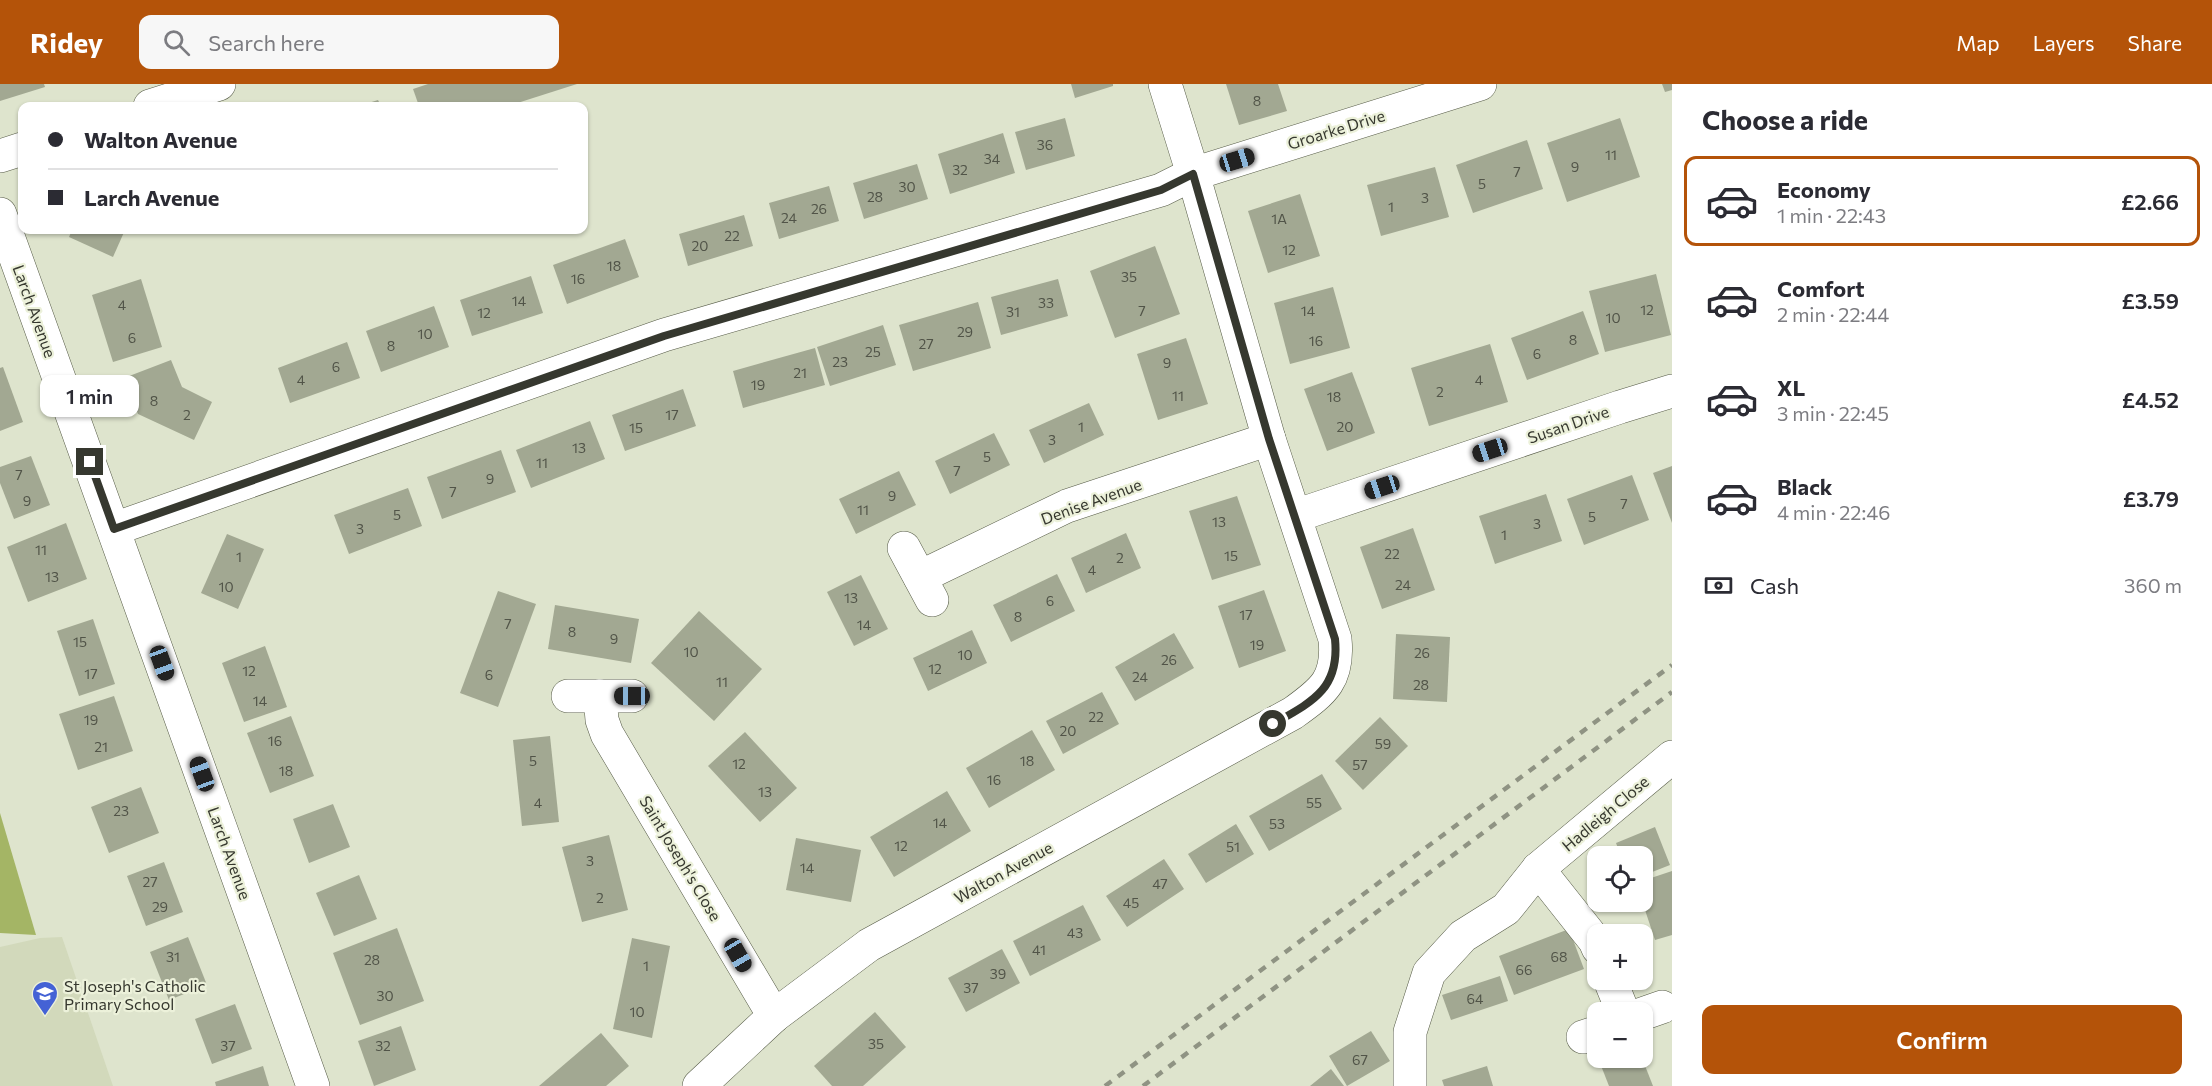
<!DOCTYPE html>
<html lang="en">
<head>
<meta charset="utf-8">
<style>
	body { margin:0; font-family:Commissioner,sans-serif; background:#f7f7f7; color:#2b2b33; height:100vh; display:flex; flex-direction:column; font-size:22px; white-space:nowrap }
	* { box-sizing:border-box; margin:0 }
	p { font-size:20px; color:#7c7c81 }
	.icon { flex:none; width:33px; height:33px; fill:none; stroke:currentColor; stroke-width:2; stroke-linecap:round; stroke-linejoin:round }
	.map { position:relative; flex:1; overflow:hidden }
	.sheet { display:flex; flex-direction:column; background:#fff; width:540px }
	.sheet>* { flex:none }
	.banner { position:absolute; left:18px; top:18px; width:570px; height:132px; border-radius:12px; box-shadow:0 2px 4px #0004; display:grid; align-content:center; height:132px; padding:0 30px; background:#fff }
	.fabs { position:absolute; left:1587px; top:762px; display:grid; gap:12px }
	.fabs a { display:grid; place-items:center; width:66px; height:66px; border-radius:12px; background:#fff; box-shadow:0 2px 4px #0004; font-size:30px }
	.end { position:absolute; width:27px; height:27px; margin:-14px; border:8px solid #36382f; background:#fff; box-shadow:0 0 0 3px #fff }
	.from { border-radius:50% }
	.bubble { position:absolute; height:42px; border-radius:12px; background:#fff; box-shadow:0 2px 4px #0004; font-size:20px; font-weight:600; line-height:42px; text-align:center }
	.car { position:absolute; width:18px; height:36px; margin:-18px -9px; border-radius:8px; box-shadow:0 0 4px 2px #0007; background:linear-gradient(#222 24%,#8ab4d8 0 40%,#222 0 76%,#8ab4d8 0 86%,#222 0) }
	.banner b { display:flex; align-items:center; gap:21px; height:57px; font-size:22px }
	.banner b+b { border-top:2px solid #e1e1e2 }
	.banner i { width:15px; height:15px; background:#2b2b33 }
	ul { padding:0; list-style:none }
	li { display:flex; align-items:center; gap:18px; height:90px; margin:0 12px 9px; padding:0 18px; border:3px solid transparent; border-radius:12px }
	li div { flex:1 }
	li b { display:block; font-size:22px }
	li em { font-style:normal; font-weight:600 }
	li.selected { border-color:#b45309 }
	li>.icon { width:54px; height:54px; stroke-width:1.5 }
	h2 { padding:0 30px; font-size:27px; line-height:72px }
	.pay { display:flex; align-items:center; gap:15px; height:66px; padding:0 30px; font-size:22px }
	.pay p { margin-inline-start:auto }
	.button { display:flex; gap:12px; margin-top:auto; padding:12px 30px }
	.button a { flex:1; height:69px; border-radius:12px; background:#b45309; color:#fff; font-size:24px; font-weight:600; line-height:69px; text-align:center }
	header { display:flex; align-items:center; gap:36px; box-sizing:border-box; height:84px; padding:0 30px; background:#b45309; color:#fff }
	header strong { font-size:28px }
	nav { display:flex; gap:33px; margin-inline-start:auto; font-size:21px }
	.search { width:420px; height:54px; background:#f7f7f7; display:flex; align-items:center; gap:15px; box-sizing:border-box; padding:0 21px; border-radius:12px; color:#7c7c81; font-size:22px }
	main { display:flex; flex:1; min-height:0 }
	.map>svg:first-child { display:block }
	.built { fill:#d2d9bb }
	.forest { fill:#a4b565 }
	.building { fill:#a2a892 }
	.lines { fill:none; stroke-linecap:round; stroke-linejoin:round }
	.minor-casing { stroke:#565b47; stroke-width:34 }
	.tertiary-casing { stroke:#565b47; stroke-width:34 }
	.minor { stroke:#fff; stroke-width:33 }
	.tertiary { stroke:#fff; stroke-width:33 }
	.rail { stroke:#8f9383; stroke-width:4.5; stroke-dasharray:8 8; stroke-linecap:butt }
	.route { stroke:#36382f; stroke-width:8 }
	.labels { text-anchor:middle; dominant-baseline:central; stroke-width:4.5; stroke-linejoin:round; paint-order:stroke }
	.number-label { font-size:14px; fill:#515448 }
	.street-label { font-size:16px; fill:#36382f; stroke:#ecf1da }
	.poi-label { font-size:16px; fill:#36382f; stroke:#ecf1da; text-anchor:start }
</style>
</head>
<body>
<header>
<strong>Ridey</strong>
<div class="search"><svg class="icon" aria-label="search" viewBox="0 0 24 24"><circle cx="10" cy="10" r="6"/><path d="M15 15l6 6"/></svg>Search here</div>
<nav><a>Map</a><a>Layers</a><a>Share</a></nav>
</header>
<main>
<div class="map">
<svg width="1672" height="1002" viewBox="0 0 1672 1002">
	<rect width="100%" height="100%" fill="#dee4cd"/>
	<!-- built -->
	<polygon class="built" points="62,853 113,1002 0,1002 0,863 40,854"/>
	<!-- forest -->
	<polygon class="forest" points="0,729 36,851 0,849"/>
	<!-- building -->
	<g class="building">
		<polygon points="0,0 44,0 45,3 0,17"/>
		<polygon points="428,0 577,0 508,22 419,22 413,5"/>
		<polygon points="1071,0 1113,0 1113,2 1075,14"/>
		<polygon points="1226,0 1278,0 1287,27 1239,41"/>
		<polygon points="1662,0 1672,0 1672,6 1665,8"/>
		<polygon points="378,16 381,22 359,22"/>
		<polygon points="1065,34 1075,72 1026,86 1015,48"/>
		<polygon points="1620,34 1640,93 1567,118 1547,59"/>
		<polygon points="1003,49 1015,89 950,110 938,70"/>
		<polygon points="1527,56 1543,105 1473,129 1456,81"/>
		<polygon points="917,80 928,115 864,135 853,99"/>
		<polygon points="1435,83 1449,133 1381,152 1367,101"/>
		<polygon points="829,102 839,137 779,155 769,119"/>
		<polygon points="1300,110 1320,172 1268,189 1248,127"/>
		<polygon points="744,131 753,162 688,182 679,150"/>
		<polygon points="72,146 125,146 113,173 69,153"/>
		<polygon points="625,155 639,193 567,220 553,181"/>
		<polygon points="1155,162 1180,230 1115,254 1090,187"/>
		<polygon points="1656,190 1671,251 1605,268 1589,207"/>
		<polygon points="531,192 543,229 472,252 460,216"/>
		<polygon points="141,195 162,263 113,278 92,211"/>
		<polygon points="1058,195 1068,232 1001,251 991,213"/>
		<polygon points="1333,203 1350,264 1290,280 1274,219"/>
		<polygon points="978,218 991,264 913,287 899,241"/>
		<polygon points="434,222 449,263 381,288 366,247"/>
		<polygon points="1583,227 1599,270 1527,296 1511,254"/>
		<polygon points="883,241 896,281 830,302 817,263"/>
		<polygon points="1186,254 1208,320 1158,336 1137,270"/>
		<polygon points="347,258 360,294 290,319 278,284"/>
		<polygon points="1490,260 1508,318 1429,342 1411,284"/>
		<polygon points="815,264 825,301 743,324 733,287"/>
		<polygon points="171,276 182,303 212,318 194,356 138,330 124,294"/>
		<polygon points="3,283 23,338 0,347 0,284"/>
		<polygon points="1352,288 1375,349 1327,367 1304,305"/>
		<polygon points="683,305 696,342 625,367 612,331"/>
		<polygon points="1089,319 1104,351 1044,379 1029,346"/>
		<polygon points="590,337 605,375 531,404 516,366"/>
		<polygon points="994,349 1010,381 950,410 935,377"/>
		<polygon points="501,366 516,408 442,435 427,393"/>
		<polygon points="31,372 50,421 14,435 0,399 0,383"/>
		<polygon points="1672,382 1672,439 1653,389"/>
		<polygon points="899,387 916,421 856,450 839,415"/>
		<polygon points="1632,391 1649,436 1584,461 1567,415"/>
		<polygon points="408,404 422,442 349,470 334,431"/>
		<polygon points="1546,410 1562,457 1495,480 1479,432"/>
		<polygon points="1237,412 1261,481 1212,496 1189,427"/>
		<polygon points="66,439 87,495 28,518 7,463"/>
		<polygon points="1413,444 1435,506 1382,525 1360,463"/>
		<polygon points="1126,449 1141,484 1086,509 1071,474"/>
		<polygon points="227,450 264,465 238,525 201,509"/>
		<polygon points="1057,490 1075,527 1011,558 993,521"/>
		<polygon points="861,491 888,545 854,562 827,508"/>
		<polygon points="1264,506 1286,567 1239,584 1218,522"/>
		<polygon points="498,507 536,520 498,623 460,609"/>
		<polygon points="555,521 639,535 631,579 548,565"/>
		<polygon points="699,527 762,585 714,637 651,579"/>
		<polygon points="93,535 115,600 79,612 57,547"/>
		<polygon points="972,546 987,579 928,607 913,574"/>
		<polygon points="1174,549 1194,584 1135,617 1115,583"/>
		<polygon points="1396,550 1450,553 1447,618 1393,615"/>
		<polygon points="265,562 287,623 244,638 222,579"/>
		<polygon points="1102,608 1119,640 1063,670 1046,637"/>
		<polygon points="114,612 133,667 78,686 59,630"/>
		<polygon points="291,632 314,692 270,709 247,649"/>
		<polygon points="1380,633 1408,662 1363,706 1335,677"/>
		<polygon points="1032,646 1055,686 989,724 966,684"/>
		<polygon points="745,648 797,704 760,738 708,682"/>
		<polygon points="550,652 559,738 522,742 513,656"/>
		<polygon points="1322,690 1342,725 1269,767 1249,732"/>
		<polygon points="141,703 159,749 109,769 91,723"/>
		<polygon points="947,707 971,747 894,793 870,753"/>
		<polygon points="333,720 350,763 309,779 293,735"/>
		<polygon points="1236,740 1254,770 1206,799 1188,770"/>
		<polygon points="1655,743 1670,781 1642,792 1642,772 1621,772 1616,759"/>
		<polygon points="609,751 628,826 582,838 562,763"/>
		<polygon points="796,754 861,766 851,818 786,806"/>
		<polygon points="1164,775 1184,805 1127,843 1106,812"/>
		<polygon points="164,778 183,828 146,842 127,792"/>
		<polygon points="1672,787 1672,851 1655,856 1642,817 1642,797"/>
		<polygon points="359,791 377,835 334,852 316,809"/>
		<polygon points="1083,821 1101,856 1030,892 1013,857"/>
		<polygon points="397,844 424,917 360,941 333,869"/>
		<polygon points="1569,845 1584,885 1514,911 1499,872"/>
		<polygon points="188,853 207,901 169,916 150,868"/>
		<polygon points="632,854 670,862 652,954 613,945"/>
		<polygon points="1002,865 1020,899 966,928 948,894"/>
		<polygon points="1500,892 1508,917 1451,936 1442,911"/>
		<polygon points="235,920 252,965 212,980 195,935"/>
		<polygon points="875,928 906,963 863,1002 832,1002 814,982"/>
		<polygon points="401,942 416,986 374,1002 358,957"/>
		<polygon points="1371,947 1390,977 1347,1002 1329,972"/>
		<polygon points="601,949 629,982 606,1002 539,1002"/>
		<polygon points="1598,974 1642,974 1653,1002 1609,1002"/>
		<polygon points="263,982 269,1002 216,1002 215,998"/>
		<polygon points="1487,982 1493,1002 1444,1002 1442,996"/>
		<polygon points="1331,985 1344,1002 1310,1002"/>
	</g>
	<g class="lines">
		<defs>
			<g id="minor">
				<polyline points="0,130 313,1002"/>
				<polyline points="1295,432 1620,323 1672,307"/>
				<polyline points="114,445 664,251 1161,106 1193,90 1480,0"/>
				<polyline points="904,464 932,516"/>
				<polyline points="920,493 1067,422 1269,355"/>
				<polyline points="568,612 632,612"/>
				<polyline points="600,612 602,636 607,650 774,932"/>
				<polyline points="1538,785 1595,857 1598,864"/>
				<polyline points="1610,896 1623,928"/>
				<polyline points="1642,930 1662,923"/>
				<polyline points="1583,953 1598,948"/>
				<path d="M 699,1002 L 774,932 L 869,861 L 1293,629 C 1324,607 1339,595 1335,555 L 1269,355 L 1193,90 L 1165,0"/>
				<polyline points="1410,1002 1410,948 1429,889 1463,852 1506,825 1538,785 1672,673"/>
			</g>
			<g id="tertiary">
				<polyline points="150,22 219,0"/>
				<polyline points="0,72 22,65"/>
			</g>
		</defs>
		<!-- minor casing -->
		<use href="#minor" class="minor-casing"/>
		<!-- tertiary casing -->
		<use href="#tertiary" class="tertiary-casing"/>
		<!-- minor -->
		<use href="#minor" class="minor"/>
		<!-- tertiary -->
		<use href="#tertiary" class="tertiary"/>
		<!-- rail -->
		<g class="rail">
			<polyline points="1105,1002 1672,581"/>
			<polyline points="1143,1002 1672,608"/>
		</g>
	</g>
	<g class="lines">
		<!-- route -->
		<path class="route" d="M 90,378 L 114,445 L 664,252 L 1161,106 L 1193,90 L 1269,355 L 1335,555 C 1340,605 1312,618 1273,640"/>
	</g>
	<!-- icons -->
	<defs>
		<symbol id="school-pin" viewBox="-11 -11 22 30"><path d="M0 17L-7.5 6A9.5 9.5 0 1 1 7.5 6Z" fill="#4462d5" stroke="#ecf1da"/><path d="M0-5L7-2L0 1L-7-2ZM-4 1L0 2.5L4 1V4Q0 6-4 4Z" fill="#fff"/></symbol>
	</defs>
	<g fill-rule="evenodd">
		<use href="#school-pin" x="30" y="895" width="30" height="40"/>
	</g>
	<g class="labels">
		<!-- number labels -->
		<g class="number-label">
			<text x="1257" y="16">8</text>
			<text x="1045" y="60">36</text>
			<text x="1611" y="70">11</text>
			<text x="992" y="74">34</text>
			<text x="1575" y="82">9</text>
			<text x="960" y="85">32</text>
			<text x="1517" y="87">7</text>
			<text x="1482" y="99">5</text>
			<text x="907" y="102">30</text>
			<text x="875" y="112">28</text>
			<text x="1425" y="113">3</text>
			<text x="1391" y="122">1</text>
			<text x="819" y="124">26</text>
			<text x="789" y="133">24</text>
			<text x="1279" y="134">1A</text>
			<text x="732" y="151">22</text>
			<text x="700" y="161">20</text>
			<text x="1289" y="165">12</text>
			<text x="614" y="181">18</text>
			<text x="1129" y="192">35</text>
			<text x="578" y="194">16</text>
			<text x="519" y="216">14</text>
			<text x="1046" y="218">33</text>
			<text x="122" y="220">4</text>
			<text x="1647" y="225">12</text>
			<text x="1142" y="226">7</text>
			<text x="1308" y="226">14</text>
			<text x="1013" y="227">31</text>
			<text x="484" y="228">12</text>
			<text x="1613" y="233">10</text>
			<text x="965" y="247">29</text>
			<text x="425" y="249">10</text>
			<text x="132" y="253">6</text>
			<text x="1573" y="255">8</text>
			<text x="1316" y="256">16</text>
			<text x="926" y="259">27</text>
			<text x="391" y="261">8</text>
			<text x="873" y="267">25</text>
			<text x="1537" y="269">6</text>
			<text x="840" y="277">23</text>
			<text x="1167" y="278">9</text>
			<text x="336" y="282">6</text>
			<text x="800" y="288">21</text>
			<text x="301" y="295">4</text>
			<text x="1479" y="295">4</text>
			<text x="758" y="300">19</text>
			<text x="1440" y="307">2</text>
			<text x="1178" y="311">11</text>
			<text x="1334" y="312">18</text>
			<text x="154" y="316">8</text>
			<text x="187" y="330">2</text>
			<text x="672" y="330">17</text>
			<text x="1081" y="342">1</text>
			<text x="1345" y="342">20</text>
			<text x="636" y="343">15</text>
			<text x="1052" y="355">3</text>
			<text x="579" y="363">13</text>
			<text x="987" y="372">5</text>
			<text x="542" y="378">11</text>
			<text x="957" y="386">7</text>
			<text x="19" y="390">7</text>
			<text x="490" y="394">9</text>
			<text x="453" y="407">7</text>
			<text x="892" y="411">9</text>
			<text x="27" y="416">9</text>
			<text x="1624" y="419">7</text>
			<text x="863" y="425">11</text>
			<text x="397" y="430">5</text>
			<text x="1592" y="432">5</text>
			<text x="1219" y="437">13</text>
			<text x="1537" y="439">3</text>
			<text x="360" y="444">3</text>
			<text x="1504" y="450">1</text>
			<text x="41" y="465">11</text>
			<text x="1392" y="469">22</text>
			<text x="1231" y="471">15</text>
			<text x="239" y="472">1</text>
			<text x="1120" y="473">2</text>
			<text x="1092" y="485">4</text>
			<text x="52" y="492">13</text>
			<text x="1403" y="500">24</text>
			<text x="226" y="502">10</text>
			<text x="851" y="513">13</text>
			<text x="1050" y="516">6</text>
			<text x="1246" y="530">17</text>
			<text x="1018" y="532">8</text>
			<text x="508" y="539">7</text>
			<text x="864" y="540">14</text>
			<text x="572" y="547">8</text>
			<text x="614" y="554">9</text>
			<text x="80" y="557">15</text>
			<text x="1257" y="560">19</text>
			<text x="691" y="567">10</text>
			<text x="1422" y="568">26</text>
			<text x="965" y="570">10</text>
			<text x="1169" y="575">26</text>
			<text x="935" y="584">12</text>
			<text x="249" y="586">12</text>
			<text x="91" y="589">17</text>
			<text x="489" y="590">6</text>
			<text x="1140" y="592">24</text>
			<text x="722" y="597">11</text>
			<text x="1421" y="600">28</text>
			<text x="260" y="616">14</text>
			<text x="1096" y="632">22</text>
			<text x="91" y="635">19</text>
			<text x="1068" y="646">20</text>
			<text x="275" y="656">16</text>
			<text x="1383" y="659">59</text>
			<text x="101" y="662">21</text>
			<text x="533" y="676">5</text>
			<text x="1027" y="676">18</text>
			<text x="739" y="679">12</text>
			<text x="1360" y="680">57</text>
			<text x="286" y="686">18</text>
			<text x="994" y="695">16</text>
			<text x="765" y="707">13</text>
			<text x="538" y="718">4</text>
			<text x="1314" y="718">55</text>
			<text x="121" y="726">23</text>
			<text x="940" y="738">14</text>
			<text x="1277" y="739">53</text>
			<text x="901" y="761">12</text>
			<text x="1233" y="762">51</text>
			<text x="590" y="776">3</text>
			<text x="807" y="783">14</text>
			<text x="150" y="797">27</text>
			<text x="1160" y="799">47</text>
			<text x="600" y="813">2</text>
			<text x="1131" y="818">45</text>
			<text x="160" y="822">29</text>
			<text x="1075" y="848">43</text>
			<text x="1039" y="865">41</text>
			<text x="173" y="872">31</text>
			<text x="1559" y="872">68</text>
			<text x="372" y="875">28</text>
			<text x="646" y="881">1</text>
			<text x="1524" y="885">66</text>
			<text x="998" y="889">39</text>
			<text x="971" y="903">37</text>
			<text x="385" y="911">30</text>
			<text x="1475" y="914">64</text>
			<text x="637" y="927">10</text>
			<text x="876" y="959">35</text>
			<text x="228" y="961">37</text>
			<text x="383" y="961">32</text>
			<text x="1360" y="975">67</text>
		</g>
		<!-- street labels -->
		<g class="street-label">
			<text transform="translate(1336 45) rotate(-17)">Groarke Drive</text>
			<text transform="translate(35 227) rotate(70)">Larch Avenue</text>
			<text transform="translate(1568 340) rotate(-19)">Susan Drive</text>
			<text transform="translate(1091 417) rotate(-20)">Denise Avenue</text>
			<text transform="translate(1605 729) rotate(-40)">Hadleigh Close</text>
			<text transform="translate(230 769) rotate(70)">Larch Avenue</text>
			<text transform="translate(681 774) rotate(59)">Saint Joseph's Close</text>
			<text transform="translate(1003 788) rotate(-29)">Walton Avenue</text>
		</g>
		<!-- poi labels -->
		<g class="poi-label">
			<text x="64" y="901">St Joseph's Catholic<tspan x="64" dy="18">Primary School</tspan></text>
		</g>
	</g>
</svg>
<div class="fabs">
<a><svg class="icon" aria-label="locate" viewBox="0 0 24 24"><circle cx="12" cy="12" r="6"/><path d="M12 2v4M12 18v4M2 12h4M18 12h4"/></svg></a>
<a>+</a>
<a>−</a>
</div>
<i class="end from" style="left:1273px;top:640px"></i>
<i class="end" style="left:90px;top:378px"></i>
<div class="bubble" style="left:40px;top:291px;width:99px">1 min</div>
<i class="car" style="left:1237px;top:76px;rotate:73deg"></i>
<i class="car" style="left:1490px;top:366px;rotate:252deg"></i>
<i class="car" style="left:1382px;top:403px;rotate:252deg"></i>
<i class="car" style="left:162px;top:579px;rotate:160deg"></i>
<i class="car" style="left:632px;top:612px;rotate:270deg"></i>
<i class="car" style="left:202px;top:690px;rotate:340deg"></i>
<i class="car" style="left:738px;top:871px;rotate:150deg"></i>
<div class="banner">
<b><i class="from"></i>Walton Avenue</b>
<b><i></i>Larch Avenue</b>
</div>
</div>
<section class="sheet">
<h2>Choose a ride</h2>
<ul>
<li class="selected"><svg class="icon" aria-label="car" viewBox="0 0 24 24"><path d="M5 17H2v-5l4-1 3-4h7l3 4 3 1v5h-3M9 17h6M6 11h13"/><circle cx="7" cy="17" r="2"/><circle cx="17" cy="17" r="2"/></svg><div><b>Economy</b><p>1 min · 22:43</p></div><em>£2.66</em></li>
<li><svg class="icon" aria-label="car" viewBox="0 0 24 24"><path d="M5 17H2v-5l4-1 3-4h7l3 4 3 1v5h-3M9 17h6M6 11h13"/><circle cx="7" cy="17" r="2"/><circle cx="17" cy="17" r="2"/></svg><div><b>Comfort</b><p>2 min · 22:44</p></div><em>£3.59</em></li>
<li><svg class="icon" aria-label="car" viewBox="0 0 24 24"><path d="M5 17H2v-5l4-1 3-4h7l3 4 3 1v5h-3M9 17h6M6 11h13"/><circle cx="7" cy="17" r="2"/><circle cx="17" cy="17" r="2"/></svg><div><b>XL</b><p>3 min · 22:45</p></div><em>£4.52</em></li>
<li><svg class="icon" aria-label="car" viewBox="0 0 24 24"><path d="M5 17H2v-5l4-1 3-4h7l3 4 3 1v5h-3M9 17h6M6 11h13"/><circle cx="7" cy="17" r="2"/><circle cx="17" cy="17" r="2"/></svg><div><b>Black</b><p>4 min · 22:46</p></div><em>£3.79</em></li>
</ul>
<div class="pay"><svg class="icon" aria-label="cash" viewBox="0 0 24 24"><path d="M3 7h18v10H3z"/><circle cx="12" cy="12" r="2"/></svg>Cash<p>360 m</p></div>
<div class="button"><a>Confirm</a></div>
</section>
</main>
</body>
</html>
